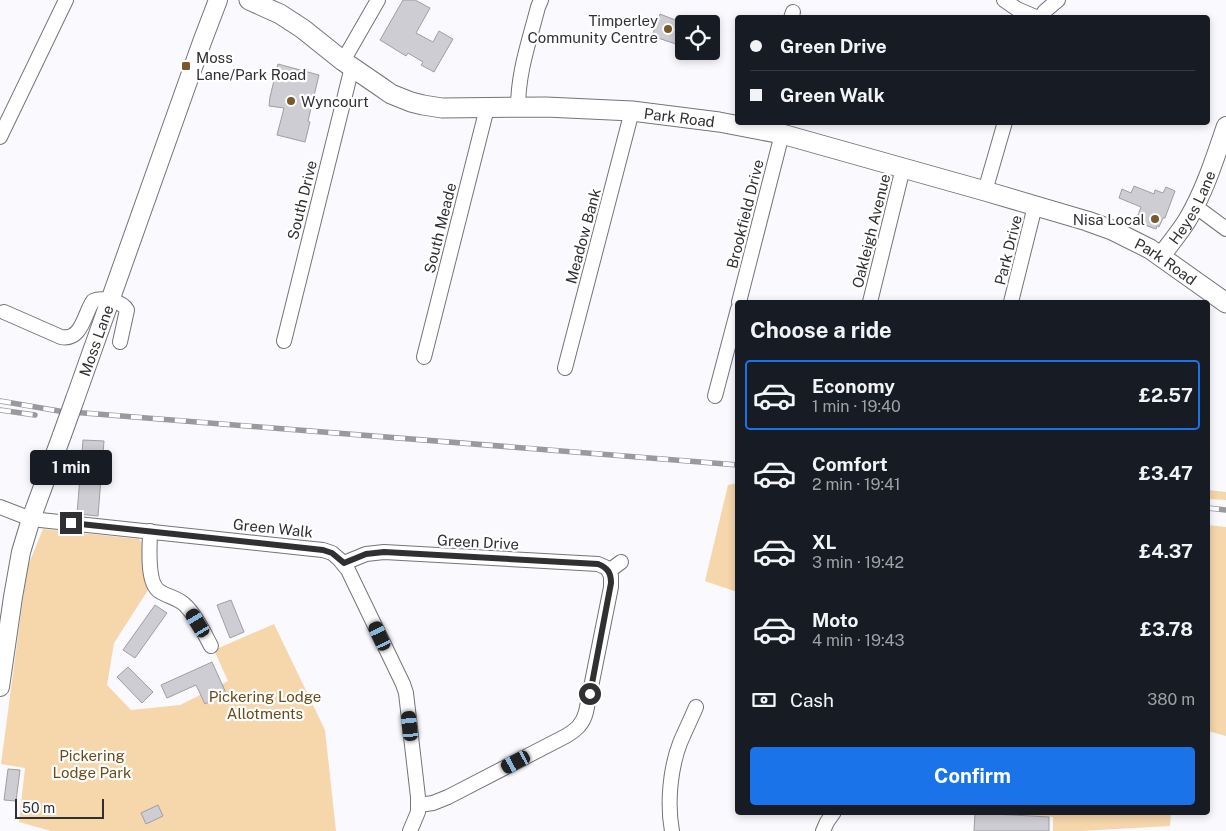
<!DOCTYPE html>
<html lang="en">
<head>
<meta charset="utf-8">
<style>
	body { margin:0; font-family:"Public Sans",sans-serif; background:#242831; color:#f1f3f6; height:100vh; display:flex; flex-direction:column; font-size:19px; white-space:nowrap }
	* { box-sizing:border-box; margin:0 }
	p { font-size:16px; color:#9ea1a6 }
	.icon { flex:none; width:28px; height:28px; fill:none; stroke:currentColor; stroke-width:2; stroke-linecap:round; stroke-linejoin:round }
	.map { position:relative; flex:1; overflow:hidden }
	.drawer { position:absolute; left:735px; top:300px; width:475px; height:515px; display:flex; flex-direction:column; background:#171b24; border-radius:5px; box-shadow:0 2px 8px #0003 }
	.drawer>* { flex:none }
	.top-card { position:absolute; left:735px; top:15px; width:475px; height:110px; border-radius:5px; box-shadow:0 2px 8px #0003; display:grid; align-content:center; height:110px; padding:0 15px; background:#171b24 }
	.controls { position:absolute; left:675px; top:15px; display:grid; gap:10px }
	.controls a { display:grid; place-items:center; width:45px; height:45px; border-radius:5px; background:#171b24; box-shadow:0 2px 8px #0003; font-size:25px }
	.scale { position:absolute; left:15px; bottom:12px; width:89px; box-sizing:border-box; padding-left:5px; border:2px solid #302f32; border-top:0; font-size:14px; line-height:18px; white-space:nowrap; color:#302f32; -webkit-text-stroke:4px #fff; paint-order:stroke }
	.end { position:absolute; width:22px; height:22px; margin:-11px; border:6px solid #302f32; background:#fff; box-shadow:0 0 0 2px #fff }
	.from { border-radius:50% }
	.bubble { position:absolute; height:35px; border-radius:5px; background:#171b24; box-shadow:0 2px 8px #0003; font-size:16px; font-weight:700; line-height:35px; text-align:center }
	.car { position:absolute; width:15px; height:30px; margin:-15px -8px; border-radius:6px; box-shadow:0 0 4px 1px #0007; background:linear-gradient(#222 24%,#8ab4d8 0 40%,#222 0 76%,#8ab4d8 0 86%,#222 0) }
	.top-card b { display:flex; align-items:center; gap:18px; height:48px; font-size:19px }
	.top-card b+b { border-top:1px solid #363941 }
	.top-card i { width:12px; height:12px; background:#f1f3f6 }
	ul { padding:0; list-style:none }
	li { display:flex; align-items:center; gap:15px; height:70px; margin:0 10px 8px; padding:0 5px; border:2px solid transparent; border-radius:5px }
	li div { flex:1 }
	li b { display:block; font-size:19px }
	li em { font-style:normal; font-weight:700 }
	li.current { border-color:#1a73e8 }
	li>.icon { width:45px; height:45px; stroke-width:1.5 }
	h2 { padding:0 15px; font-size:22px; line-height:60px }
	.pay { display:flex; align-items:center; gap:12px; height:55px; padding:0 15px; font-size:19px }
	.pay p { margin-inline-start:auto }
	.action { display:flex; gap:10px; margin-top:auto; padding:10px 15px }
	.action a { flex:1; height:58px; border-radius:5px; background:#1a73e8; color:#fff; font-size:20px; font-weight:700; line-height:58px; text-align:center }
	.map>svg:first-child { display:block }
	.green { fill:#f6d6ab }
	.building { fill:#cecdd3; stroke:#9f9ea4 }
	.lines { fill:none; stroke-linecap:round; stroke-linejoin:round }
	.minor-casing { stroke:#747379; stroke-width:16 }
	.tertiary-casing { stroke:#747379; stroke-width:20 }
	.secondary-casing { stroke:#747379; stroke-width:21 }
	.minor { stroke:#fff; stroke-width:14 }
	.tertiary { stroke:#fff; stroke-width:18 }
	.secondary { stroke:#fff; stroke-width:19 }
	.rail-casing { stroke:#9a999d; stroke-width:5.5 }
	.rail { stroke:#fff; stroke-width:4; stroke-dasharray:11; stroke-linecap:butt }
	.tertiary-bridge-casing { stroke:#747379; stroke-width:20; stroke-linecap:butt }
	.tertiary-bridge { stroke:#fff; stroke-width:18 }
	.route { stroke:#302f32; stroke-width:6 }
	.poi-dot { fill:#77592d; stroke:#fff; stroke-width:2 }
	.labels { text-anchor:middle; dominant-baseline:central; stroke-width:4.5; stroke-linejoin:round; paint-order:stroke }
	.poi-label { font-size:15px; fill:#302f32; stroke:#fff; text-anchor:end }
	.street-label { font-size:15px; fill:#302f32; stroke:#fff }
	.park-label { font-size:15px; fill:#6a4a19; stroke:#fff }
</style>
</head>
<body>
<div class="map">
<svg width="1226" height="831" viewBox="0 0 1226 831">
	<rect width="100%" height="100%" fill="#faf9fe"/>
	<!-- green -->
	<g class="green">
		<polygon points="733,484 738,484 737,592 705,581 728,485"/>
		<polygon points="1208,490 1226,492 1226,500 1208,499"/>
		<polygon points="1208,525 1226,527 1226,736 1208,731"/>
		<polygon points="43,529 139,539 143,544 150,587 114,643 107,685 131,710 180,705 228,681 214,650 274,624 325,730 336,831 51,831 19,822 25,768 1,764 27,568"/>
		<polygon points="971,813 1171,813 1170,826 1081,831 1053,831 1053,817"/>
	</g>
	<!-- building -->
	<g class="building">
		<polygon points="403,0 415,0 430,8 416,33 433,42 439,31 453,39 434,72 421,65 423,62 408,53 406,56 380,40"/>
		<polygon points="660,14 683,23 676,44 652,36"/>
		<polygon points="278,64 319,75 308,121 310,122 305,142 277,135 284,108 269,106 270,97"/>
		<polygon points="1134,186 1154,194 1155,190 1163,193 1166,187 1175,191 1165,218 1163,218 1159,227 1157,226 1156,229 1142,224 1143,222 1139,221 1140,219 1137,218 1141,207 1119,198 1122,189 1131,193"/>
		<polygon points="83,440 104,441 98,516 77,514"/>
		<polygon points="231,600 244,632 230,638 217,605"/>
		<polygon points="155,605 167,613 135,658 123,650"/>
		<polygon points="212,662 226,693 205,704 196,685 167,698 161,685"/>
		<polygon points="128,667 153,692 142,703 117,677"/>
		<polygon points="8,769 20,770 16,801 4,800"/>
		<polygon points="158,805 163,816 146,824 141,813"/>
		<polygon points="975,813 1049,817 1049,831 974,831"/>
	</g>
	<g class="lines">
		<defs>
			<g id="minor">
				<polyline points="1004,0 1017,9 1038,18"/>
				<polyline points="791,18 793,12"/>
				<polyline points="1040,18 1045,11 1058,0"/>
				<polyline points="343,61 378,0"/>
				<path d="M 518,108 C 518,72 529,42 538,7 L 541,0"/>
				<polyline points="0,137 66,0"/>
				<polyline points="985,191 1005,122"/>
				<polyline points="1195,206 1226,229"/>
				<polyline points="739,302 782,134"/>
				<polyline points="870,302 903,168"/>
				<polyline points="1011,302 1035,206"/>
				<path d="M 4,312 L 61,337 C 82,341 84,314 93,301 C 102,297 122,301 127,310 L 120,342"/>
				<polyline points="284,341 352,67"/>
				<polyline points="424,357 487,108"/>
				<polyline points="565,368 632,111"/>
				<polyline points="715,396 738,309"/>
				<polyline points="0,507 31,519 313,549 323,550 332,553 339,559 348,570 403,684 406,693 418,797 418,812 410,831"/>
				<path d="M 150,531 C 150,545 146,582 159,591 C 168,597 179,598 186,606 C 197,617 204,633 211,646"/>
				<path d="M 344,563 L 366,554 L 384,552 L 598,564 L 607,568 L 611,576 L 611,587 L 586,712 C 583,724 576,730 566,736 L 448,797 L 433,803 L 419,805"/>
				<polyline points="609,571 621,562"/>
				<path d="M 672,831 C 667,804 670,769 680,743 C 685,731 691,719 696,707"/>
				<polyline points="823,831 827,822 834,812"/>
			</g>
			<g id="tertiary">
				<path id="s1" d="M 1161,256 C 1170,244 1180,232 1188,219 C 1205,190 1215,158 1226,126"/>
				<path id="s2" d="M 75,399 L 202,42 L 218,0"/>
				<polyline points="0,687 13,597 21,552 31,519 62,435"/>
			</g>
			<g id="secondary">
				<path id="s3" d="M 249,0 L 280,14 L 303,29 L 343,61 L 381,87 L 391,94 L 411,102 L 423,105 L 442,108 L 546,107 L 632,111 L 719,122 L 782,134 L 985,191 L 1087,221 L 1112,230 L 1150,249 L 1226,303"/>
			</g>
		</defs>
		<!-- minor casing -->
		<use href="#minor" class="minor-casing"/>
		<!-- tertiary casing -->
		<use href="#tertiary" class="tertiary-casing"/>
		<!-- secondary casing -->
		<use href="#secondary" class="secondary-casing"/>
		<!-- minor -->
		<use href="#minor" class="minor"/>
		<!-- tertiary -->
		<use href="#tertiary" class="tertiary"/>
		<!-- secondary -->
		<use href="#secondary" class="secondary"/>
		<defs>
			<g id="rail">
				<polyline points="0,401 59,411 738,465"/>
				<polyline points="0,410 35,415"/>
				<polyline points="1208,508 1226,510"/>
			</g>
		</defs>
		<!-- rail casing -->
		<use href="#rail" class="rail-casing"/>
		<!-- rail -->
		<use href="#rail" class="rail"/>
		<defs>
			<polyline id="tertiary-bridge" points="62,435 75,399"/>
		</defs>
		<!-- tertiary-bridge casing -->
		<use href="#tertiary-bridge" class="tertiary-bridge-casing"/>
		<!-- tertiary-bridge -->
		<use href="#tertiary-bridge" class="tertiary-bridge"/>
	</g>
	<g class="lines">
		<!-- route -->
		<path class="route" d="M 71,523 L 323,550 L 332,553 L 344,563 L 366,554 L 384,552 L 598,564 C 608,568 611,573 611,583 L 590,694"/>
	</g>
	<!-- markers -->
	<g class="poi-dot">
		<circle cx="668" cy="29" r="5"/>
		<rect x="181" y="61" width="10" height="10" rx="2.5"/>
		<circle cx="291" cy="101" r="5"/>
		<circle cx="1155" cy="219" r="5"/>
	</g>
	<g class="labels">
		<!-- poi labels -->
		<g class="poi-label">
			<text x="658" y="20">Timperley<tspan x="658" dy="17">Community Centre</tspan></text>
			<text x="196" y="57" text-anchor="start">Moss<tspan x="196" dy="17">Lane/Park Road</tspan></text>
			<text x="301" y="101" text-anchor="start">Wyncourt</text>
			<text x="1145" y="219">Nisa Local</text>
		</g>
		<!-- street labels -->
		<g class="street-label">
			<text stroke="none"><textPath href="#s3" startOffset="462">Park Road</textPath></text>
			<text transform="translate(302 200) rotate(-76)">South Drive</text>
			<text stroke="none"><textPath href="#s1" startOffset="58">Heyes Lane</textPath></text>
			<text transform="translate(745 214) rotate(-76)">Brookfield Drive</text>
			<text transform="translate(440 228) rotate(-76)">South Meade</text>
			<text transform="translate(871 231) rotate(-76)">Oakleigh Avenue</text>
			<text transform="translate(583 236) rotate(-75)">Meadow Bank</text>
			<text transform="translate(1008 250) rotate(-76)">Park Drive</text>
			<text stroke="none"><textPath href="#s3" startOffset="972">Park Road</textPath></text>
			<text stroke="none"><textPath href="#s2" startOffset="62">Moss Lane</textPath></text>
			<text transform="translate(273 528) rotate(6)">Green Walk</text>
			<text transform="translate(478 542) rotate(3)">Green Drive</text>
		</g>
		<!-- park labels -->
		<g class="park-label">
			<text x="265" y="696">Pickering Lodge<tspan x="265" dy="17">Allotments</tspan></text>
			<text x="92" y="755">Pickering<tspan x="92" dy="17">Lodge Park</tspan></text>
		</g>
	</g>
</svg>
<div class="controls">
<a><svg class="icon" aria-label="locate" viewBox="0 0 24 24"><circle cx="12" cy="12" r="6"/><path d="M12 2v4M12 18v4M2 12h4M18 12h4"/></svg></a>
</div>
<div class="scale">50 m</div>
<i class="end from" style="left:590px;top:694px"></i>
<i class="end" style="left:71px;top:523px"></i>
<div class="bubble" style="left:30px;top:450px;width:82px">1 min</div>
<i class="car" style="left:198px;top:623px;rotate:329deg"></i>
<i class="car" style="left:380px;top:636px;rotate:335deg"></i>
<i class="car" style="left:410px;top:726px;rotate:354deg"></i>
<i class="car" style="left:516px;top:762px;rotate:242deg"></i>
<div class="top-card">
<b><i class="from"></i>Green Drive</b>
<b><i></i>Green Walk</b>
</div>
<section class="drawer">
<h2>Choose a ride</h2>
<ul>
<li class="current"><svg class="icon" aria-label="car" viewBox="0 0 24 24"><path d="M5 17H2v-5l4-1 3-4h7l3 4 3 1v5h-3M9 17h6M6 11h13"/><circle cx="7" cy="17" r="2"/><circle cx="17" cy="17" r="2"/></svg><div><b>Economy</b><p>1 min · 19:40</p></div><em>£2.57</em></li>
<li><svg class="icon" aria-label="car" viewBox="0 0 24 24"><path d="M5 17H2v-5l4-1 3-4h7l3 4 3 1v5h-3M9 17h6M6 11h13"/><circle cx="7" cy="17" r="2"/><circle cx="17" cy="17" r="2"/></svg><div><b>Comfort</b><p>2 min · 19:41</p></div><em>£3.47</em></li>
<li><svg class="icon" aria-label="car" viewBox="0 0 24 24"><path d="M5 17H2v-5l4-1 3-4h7l3 4 3 1v5h-3M9 17h6M6 11h13"/><circle cx="7" cy="17" r="2"/><circle cx="17" cy="17" r="2"/></svg><div><b>XL</b><p>3 min · 19:42</p></div><em>£4.37</em></li>
<li><svg class="icon" aria-label="car" viewBox="0 0 24 24"><path d="M5 17H2v-5l4-1 3-4h7l3 4 3 1v5h-3M9 17h6M6 11h13"/><circle cx="7" cy="17" r="2"/><circle cx="17" cy="17" r="2"/></svg><div><b>Moto</b><p>4 min · 19:43</p></div><em>£3.78</em></li>
</ul>
<div class="pay"><svg class="icon" aria-label="cash" viewBox="0 0 24 24"><path d="M3 7h18v10H3z"/><circle cx="12" cy="12" r="2"/></svg>Cash<p>380 m</p></div>
<div class="action"><a>Confirm</a></div>
</section>
</div>
</body>
</html>
